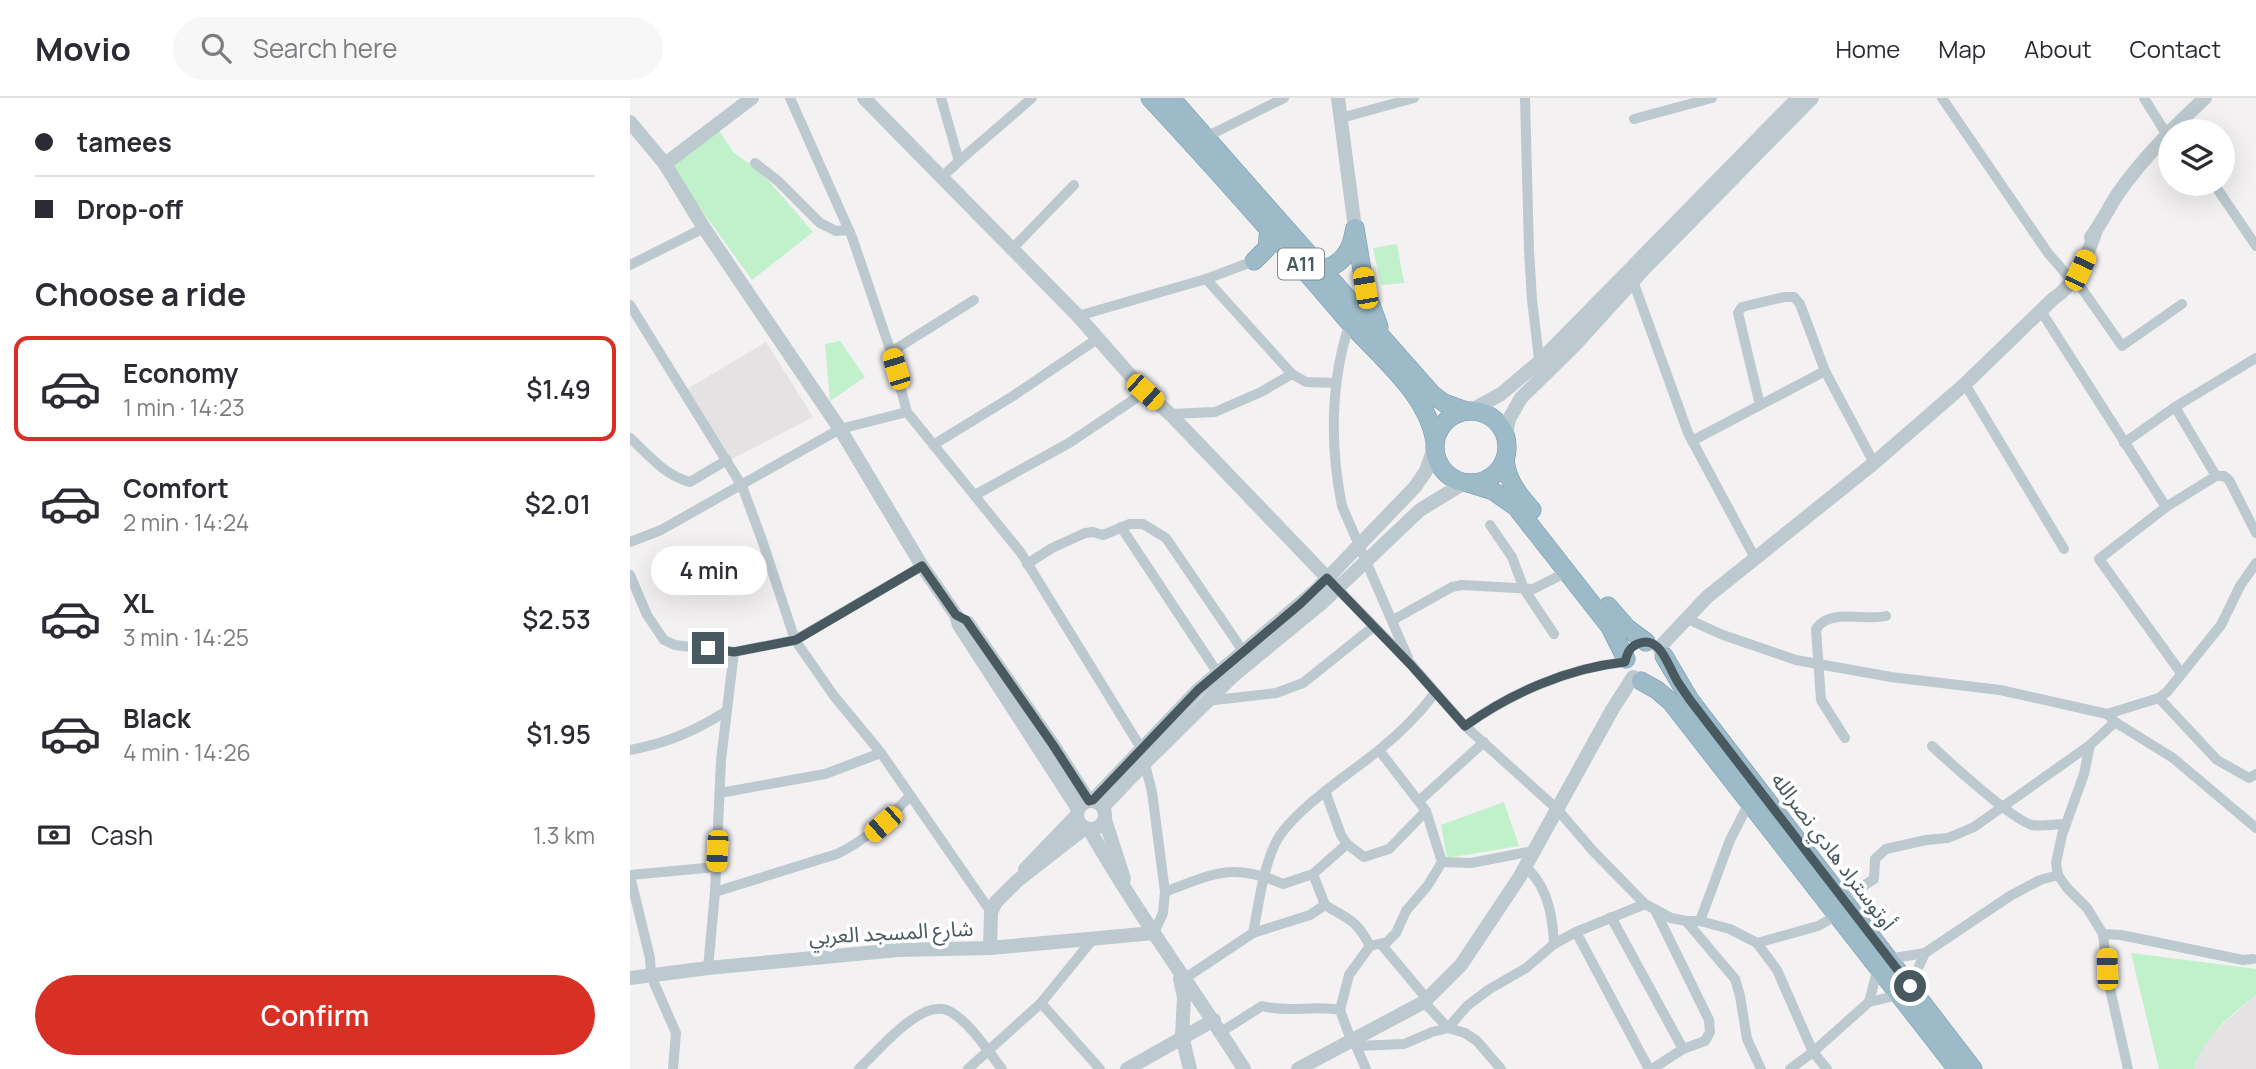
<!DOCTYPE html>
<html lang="en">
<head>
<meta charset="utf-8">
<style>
	body { margin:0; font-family:Manrope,"Noto Sans Arabic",sans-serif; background:#f7f7f7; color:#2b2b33; height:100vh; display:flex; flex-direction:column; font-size:26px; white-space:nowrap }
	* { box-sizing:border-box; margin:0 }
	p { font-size:23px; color:#7c7c81 }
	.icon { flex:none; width:38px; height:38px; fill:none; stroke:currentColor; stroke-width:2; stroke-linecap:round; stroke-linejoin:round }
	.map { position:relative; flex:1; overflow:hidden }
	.sheet { display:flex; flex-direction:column; background:#fff; width:630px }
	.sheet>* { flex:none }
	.banner { display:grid; align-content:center; height:154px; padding:0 35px; background:#fff }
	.fabs { position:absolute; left:1528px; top:21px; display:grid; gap:14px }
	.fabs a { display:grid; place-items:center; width:77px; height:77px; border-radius:50%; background:#fff; box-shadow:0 7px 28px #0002; font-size:35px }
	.end { position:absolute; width:32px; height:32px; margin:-16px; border:9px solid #485960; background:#fff; box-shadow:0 0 0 4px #fff }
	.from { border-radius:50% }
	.bubble { position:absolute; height:49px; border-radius:24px; background:#fff; box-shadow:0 7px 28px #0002; font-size:23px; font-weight:600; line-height:49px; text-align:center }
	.car { position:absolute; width:21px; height:42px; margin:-21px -10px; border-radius:9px; box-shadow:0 0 5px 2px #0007; background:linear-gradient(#f5c518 24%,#345 0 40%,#f5c518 0 76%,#345 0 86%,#f5c518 0) }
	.banner b { display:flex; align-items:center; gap:24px; height:66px; font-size:26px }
	.banner b+b { border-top:2px solid #e1e1e2 }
	.banner i { width:18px; height:18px; background:#2b2b33 }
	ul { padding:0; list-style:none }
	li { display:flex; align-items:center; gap:21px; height:105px; margin:0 14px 10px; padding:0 21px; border:4px solid transparent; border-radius:14px }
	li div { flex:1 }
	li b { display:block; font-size:26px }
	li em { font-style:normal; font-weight:600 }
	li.active { border-color:#d93025 }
	li>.icon { width:63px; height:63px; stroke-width:1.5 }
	h2 { padding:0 35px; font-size:32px; line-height:84px }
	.pay { display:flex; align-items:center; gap:18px; height:77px; padding:0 35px; font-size:26px }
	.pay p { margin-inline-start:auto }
	.cta { display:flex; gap:14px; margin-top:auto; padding:14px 35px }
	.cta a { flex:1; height:80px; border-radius:42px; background:#d93025; color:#fff; font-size:28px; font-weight:600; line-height:80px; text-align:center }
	header { display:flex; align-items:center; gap:42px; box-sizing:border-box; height:98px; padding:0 35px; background:#fff; border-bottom:2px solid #e1e1e2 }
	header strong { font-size:33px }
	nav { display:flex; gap:38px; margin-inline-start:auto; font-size:24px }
	.search { width:490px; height:63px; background:#f7f7f7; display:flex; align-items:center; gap:18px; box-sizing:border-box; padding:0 24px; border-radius:38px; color:#7c7c81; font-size:26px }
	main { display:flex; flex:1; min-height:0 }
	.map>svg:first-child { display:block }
	.education { fill:#e5e2e4 }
	.green { fill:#c0f1ca }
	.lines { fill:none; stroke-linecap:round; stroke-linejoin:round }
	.trunk-casing { stroke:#7399ad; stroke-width:19 }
	.minor { stroke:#bcc9ce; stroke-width:10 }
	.tertiary { stroke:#bcc9ce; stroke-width:14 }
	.trunk { stroke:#9cbac8; stroke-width:18 }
	.route { stroke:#485960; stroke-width:9 }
	.labels { text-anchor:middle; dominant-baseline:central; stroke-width:7; stroke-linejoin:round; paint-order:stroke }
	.shield { fill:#fff; stroke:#7f8b90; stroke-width:2 }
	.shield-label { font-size:19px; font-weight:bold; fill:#485960 }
	.street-label { font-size:21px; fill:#485960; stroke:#fff }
</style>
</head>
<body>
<header>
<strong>Movio</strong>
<div class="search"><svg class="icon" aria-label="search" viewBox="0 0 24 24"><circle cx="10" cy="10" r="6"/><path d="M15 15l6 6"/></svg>Search here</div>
<nav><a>Home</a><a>Map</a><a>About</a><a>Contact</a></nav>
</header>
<main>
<section class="sheet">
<div class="banner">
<b><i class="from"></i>tamees</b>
<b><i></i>Drop-off</b>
</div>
<h2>Choose a ride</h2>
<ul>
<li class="active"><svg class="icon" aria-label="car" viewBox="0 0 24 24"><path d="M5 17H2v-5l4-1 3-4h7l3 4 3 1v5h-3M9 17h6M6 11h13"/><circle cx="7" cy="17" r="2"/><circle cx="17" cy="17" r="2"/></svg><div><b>Economy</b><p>1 min · 14:23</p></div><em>$1.49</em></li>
<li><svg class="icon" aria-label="car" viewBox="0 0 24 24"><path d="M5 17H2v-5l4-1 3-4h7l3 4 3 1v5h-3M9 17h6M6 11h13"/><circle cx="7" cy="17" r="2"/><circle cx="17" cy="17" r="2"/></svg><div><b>Comfort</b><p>2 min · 14:24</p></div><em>$2.01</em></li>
<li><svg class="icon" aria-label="car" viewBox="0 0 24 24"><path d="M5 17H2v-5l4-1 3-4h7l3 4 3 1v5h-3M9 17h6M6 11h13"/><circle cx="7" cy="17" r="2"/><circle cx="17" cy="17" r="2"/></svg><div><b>XL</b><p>3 min · 14:25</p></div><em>$2.53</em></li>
<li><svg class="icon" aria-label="car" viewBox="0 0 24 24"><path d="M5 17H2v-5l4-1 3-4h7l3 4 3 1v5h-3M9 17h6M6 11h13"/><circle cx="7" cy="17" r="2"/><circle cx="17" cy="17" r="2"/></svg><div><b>Black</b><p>4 min · 14:26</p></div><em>$1.95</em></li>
</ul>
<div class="pay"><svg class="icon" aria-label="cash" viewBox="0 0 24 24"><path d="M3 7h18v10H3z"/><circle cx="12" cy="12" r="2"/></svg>Cash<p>1.3 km</p></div>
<div class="cta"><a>Confirm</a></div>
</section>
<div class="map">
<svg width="1626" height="971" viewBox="0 0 1626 971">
	<rect width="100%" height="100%" fill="#f4f1f2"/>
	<!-- education -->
	<g class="education">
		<polygon points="136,244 183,319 102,361 57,291"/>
		<polygon points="1626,897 1626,971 1564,971 1571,953 1582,936"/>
	</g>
	<!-- green -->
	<g class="green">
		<polygon points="89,33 104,55 130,73 183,134 122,182 40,68"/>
		<polygon points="767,146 774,185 751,187 743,150"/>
		<polygon points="210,243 235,279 200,303 195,246"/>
		<polygon points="874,704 889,748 817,760 811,727"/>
		<path d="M 1501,855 L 1626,871 L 1626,897 C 1599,919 1574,937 1564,971 L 1529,971 Z"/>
	</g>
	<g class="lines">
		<defs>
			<g id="trunk">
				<path d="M 520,0 C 588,73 654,148 719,224 C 750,259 797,295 805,343"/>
				<polyline points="541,0 802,296 814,305 836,313"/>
				<polyline points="725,130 735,190 749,229"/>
				<polyline points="624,163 637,150 639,130"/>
				<path d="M 691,171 C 712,168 721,153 724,134"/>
				<circle cx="841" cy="349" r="36"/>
				<path d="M 875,360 C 876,382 889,397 902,412"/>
				<polyline points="838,385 863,393 886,409 980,529 996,561"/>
				<polyline points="978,508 997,530 1016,544"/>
				<polyline points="1034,558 1060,602 1343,971"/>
				<polyline points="1011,583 1027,592 1041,604 1327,971"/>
			</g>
		</defs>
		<!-- trunk casing -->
		<use href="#trunk" class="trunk-casing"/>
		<!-- minor -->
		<g class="minor">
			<polyline points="160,0 222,139 261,254 277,314 391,455 511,650 522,694 535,794 533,815 524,835"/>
			<polyline points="311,0 329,63 311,80"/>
			<polyline points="895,0 899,152 902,202 910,269"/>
			<polyline points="1312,0 1418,155 1436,176 1450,188 1492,248 1552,206"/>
			<polyline points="1514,0 1537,37"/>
			<polyline points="711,20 784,0"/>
			<polyline points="1004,21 1082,0"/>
			<polyline points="576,39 654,0"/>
			<polyline points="329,63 402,0"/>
			<polyline points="125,65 148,83 190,125 206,133 219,132"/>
			<polyline points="1584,86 1626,148"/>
			<polyline points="381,152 444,87"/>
			<polyline points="0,167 74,130"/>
			<polyline points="576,181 662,276 676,284 706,285"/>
			<polyline points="1003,183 1058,335 1125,460"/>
			<polyline points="0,207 112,388 132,442 165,542 204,598 251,655 361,814"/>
			<polyline points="1411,213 1536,409 1586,378 1594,378 1599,382 1626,435"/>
			<polyline points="448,218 576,181 624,163"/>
			<path d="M 720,225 C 700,283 700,349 712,408 L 778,560"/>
			<polyline points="261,254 344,202"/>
			<polyline points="1335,286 1434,451"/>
			<polyline points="1130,307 1108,215 1112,209 1154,199 1164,199 1170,206 1195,273 1244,365"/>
			<polyline points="1545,309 1586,378"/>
			<polyline points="540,316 585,314 631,294 662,276"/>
			<path d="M 0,340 C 19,357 34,377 60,384 L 97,362"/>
			<polyline points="1062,343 1195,273"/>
			<polyline points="1494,345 1545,309 1626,260"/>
			<polyline points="303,347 383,298 467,241"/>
			<polyline points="345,397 439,345 515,294"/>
			<polyline points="1536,409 1469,461 1551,575"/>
			<polyline points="860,427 882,459 894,491 924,536"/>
			<polyline points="491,429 587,574"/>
			<polyline points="0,444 31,432 210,331 277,314"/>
			<polyline points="397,466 422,450 455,435 463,434 473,437 500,426 513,426 536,440 613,553"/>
			<polyline points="0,477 17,517 34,542 45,547 104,554 165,542 292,468"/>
			<polyline points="707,490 781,566 835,628 927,711 964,754 1015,806 1041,820 1056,823 1070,823 1100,831 1127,845 1147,872 1183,954 1197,971"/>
			<polyline points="1055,520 1093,537 1166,562 1261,579 1370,592 1477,616 1485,624 1543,660 1626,730"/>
			<polyline points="763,522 822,489 832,487 903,491 937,474"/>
			<polyline points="1529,600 1587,662 1619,680 1626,676"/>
			<polyline points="576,603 646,595 673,585 743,529"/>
			<polyline points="1477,616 1529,600 1537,594 1591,527 1610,488 1626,465"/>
			<polyline points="1485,624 1460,647 1454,676 1432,737 1426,765 1428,777 1437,790 1457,810 1473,836 1478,882 1498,971"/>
			<path d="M 835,628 C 881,595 938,570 995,564"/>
			<path d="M 1215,640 L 1191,602 L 1186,531 C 1199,510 1235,523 1256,518"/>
			<path d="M 1302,648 C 1319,664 1384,723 1402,727 C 1412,729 1425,726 1435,726"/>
			<path d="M 0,652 C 37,645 63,634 95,614"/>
			<polyline points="749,652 796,713 812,764 798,787 776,813 766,835 757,844 740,848 719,877 710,912 721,942 726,948 774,946 802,934 818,930 837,908 858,892 896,870 924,846 946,834 1015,806"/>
			<polyline points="695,693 711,737 717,746"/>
			<polyline points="90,695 195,676 251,655"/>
			<polyline points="789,703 854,644"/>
			<polyline points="812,764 841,765 903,753"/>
			<path d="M 895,769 C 917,786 923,820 924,846"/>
			<polyline points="0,777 86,769"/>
			<polyline points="0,778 20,860 21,878 46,935 43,971"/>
			<path d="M 85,794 L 207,756 C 236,742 257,722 280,698"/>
			<path d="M 535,794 C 584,775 603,764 653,786 L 683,776"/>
			<polyline points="1212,802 1244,781 1245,761 1256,751 1296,742 1318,740 1344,729 1460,647"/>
			<polyline points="981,819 1053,951"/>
			<polyline points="1056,823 1105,881 1110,898 1117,941 1131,971"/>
			<polyline points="1070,823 1100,742 1119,705"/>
			<polyline points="946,834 1019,971"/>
			<path d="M 623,835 C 629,806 632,774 645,746 C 660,714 721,675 749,652 C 769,636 789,616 805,595"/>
			<polyline points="1473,836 1491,837 1613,862 1623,861"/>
			<polyline points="1127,845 1188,828 1206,818"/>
			<polyline points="751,846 797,901"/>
			<path d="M 740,848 C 726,821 719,822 695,807 L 683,776 L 717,746 L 734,759 L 759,751 L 796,713"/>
			<polyline points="78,870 85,794 91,662 104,554"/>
			<polyline points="554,881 623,835 680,817 695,807"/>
			<polyline points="794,904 818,930 835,935 847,943 871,971"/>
			<polyline points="1239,904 1248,870 1258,861 1295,855 1380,798 1410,782 1428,777"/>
			<polyline points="411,905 470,971"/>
			<path d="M 591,934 L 632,908 C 658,915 684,907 710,912"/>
			<polyline points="726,948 736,971"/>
			<path d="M 229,971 C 248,953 293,897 321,914 C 341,926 357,952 372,971"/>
			<polyline points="338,971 411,905 463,841"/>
			<polyline points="1022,971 1053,951 1075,943 1080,934 1079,922 1025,812"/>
			<polyline points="1160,971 1183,954 1239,904 1269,897 1280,888 1295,855"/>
		</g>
		<!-- tertiary -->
		<g class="tertiary">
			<polyline points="234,0 448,218 515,294 540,316 707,490"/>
			<polyline points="708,0 725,130"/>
			<polyline points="0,24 35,66 74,130 210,331 292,468 326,517 329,527 448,711"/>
			<polyline points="35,66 122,0"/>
			<path d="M 1461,139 C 1471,126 1478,111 1487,97 C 1512,61 1543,30 1575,0"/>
			<polyline points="842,312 871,296 909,264 1168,0"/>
			<polyline points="875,340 879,321 891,300 944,248 1014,171 1182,0"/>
			<polyline points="338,525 423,647 459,703"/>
			<path d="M 1029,550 L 1077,499 L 1244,365 L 1335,286 L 1423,201 C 1447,185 1457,159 1466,132"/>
			<polyline points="463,702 568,592 686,492 785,389 796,373 804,350"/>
			<circle cx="461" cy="717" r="14"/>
			<polyline points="473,709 516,664 604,577 693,504 790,412 834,385"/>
			<polyline points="475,722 494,781"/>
			<path d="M 459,731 C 506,814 563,890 614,971"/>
			<polyline points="395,771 447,717"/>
			<polyline points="360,850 361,814 366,804 387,783 455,730"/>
			<polyline points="0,880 78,870 268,852 360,850 524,835"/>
			<polyline points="550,881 554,899 552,938 560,971"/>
			<polyline points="497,971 584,922"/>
			<polyline points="668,971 794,904 831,867 889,780 982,612 1003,579"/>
		</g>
		<!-- trunk -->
		<use href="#trunk" class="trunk"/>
	</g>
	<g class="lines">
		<!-- route -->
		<path class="route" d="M 78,550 L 104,554 L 166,542 L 292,468 L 326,517 L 336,522 L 423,647 L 459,703 L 463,702 L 568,592 L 670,506 L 697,480 L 780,566 L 835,628 C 881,595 938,570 995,564 C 997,556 999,550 1007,546 C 1029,536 1037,565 1045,579 C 1049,587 1055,594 1060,602 L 1280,888"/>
	</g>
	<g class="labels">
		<!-- shield labels -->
		<rect class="shield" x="648" y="150.5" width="46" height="31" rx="5"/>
		<g class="shield-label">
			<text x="671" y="166">A11</text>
		</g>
		<!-- street labels -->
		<g class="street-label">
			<text transform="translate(1204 753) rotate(53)">أوتوستراد هادي نصرالله</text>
			<text transform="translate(261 834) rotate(-3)">شارع المسجد العربي</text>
		</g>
	</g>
</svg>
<div class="fabs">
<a><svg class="icon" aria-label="layers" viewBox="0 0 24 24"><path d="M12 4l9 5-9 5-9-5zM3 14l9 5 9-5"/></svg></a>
</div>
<i class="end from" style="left:1280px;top:888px"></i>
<i class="end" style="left:78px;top:550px"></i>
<div class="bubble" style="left:21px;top:448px;width:116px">4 min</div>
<i class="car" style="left:1450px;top:172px;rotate:25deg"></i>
<i class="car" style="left:735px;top:190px;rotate:350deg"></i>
<i class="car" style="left:266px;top:271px;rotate:343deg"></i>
<i class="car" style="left:515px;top:294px;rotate:132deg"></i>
<i class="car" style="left:253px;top:726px;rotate:229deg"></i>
<i class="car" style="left:87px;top:753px;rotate:183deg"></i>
<i class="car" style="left:1477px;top:871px;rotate:358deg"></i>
</div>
</main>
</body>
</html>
